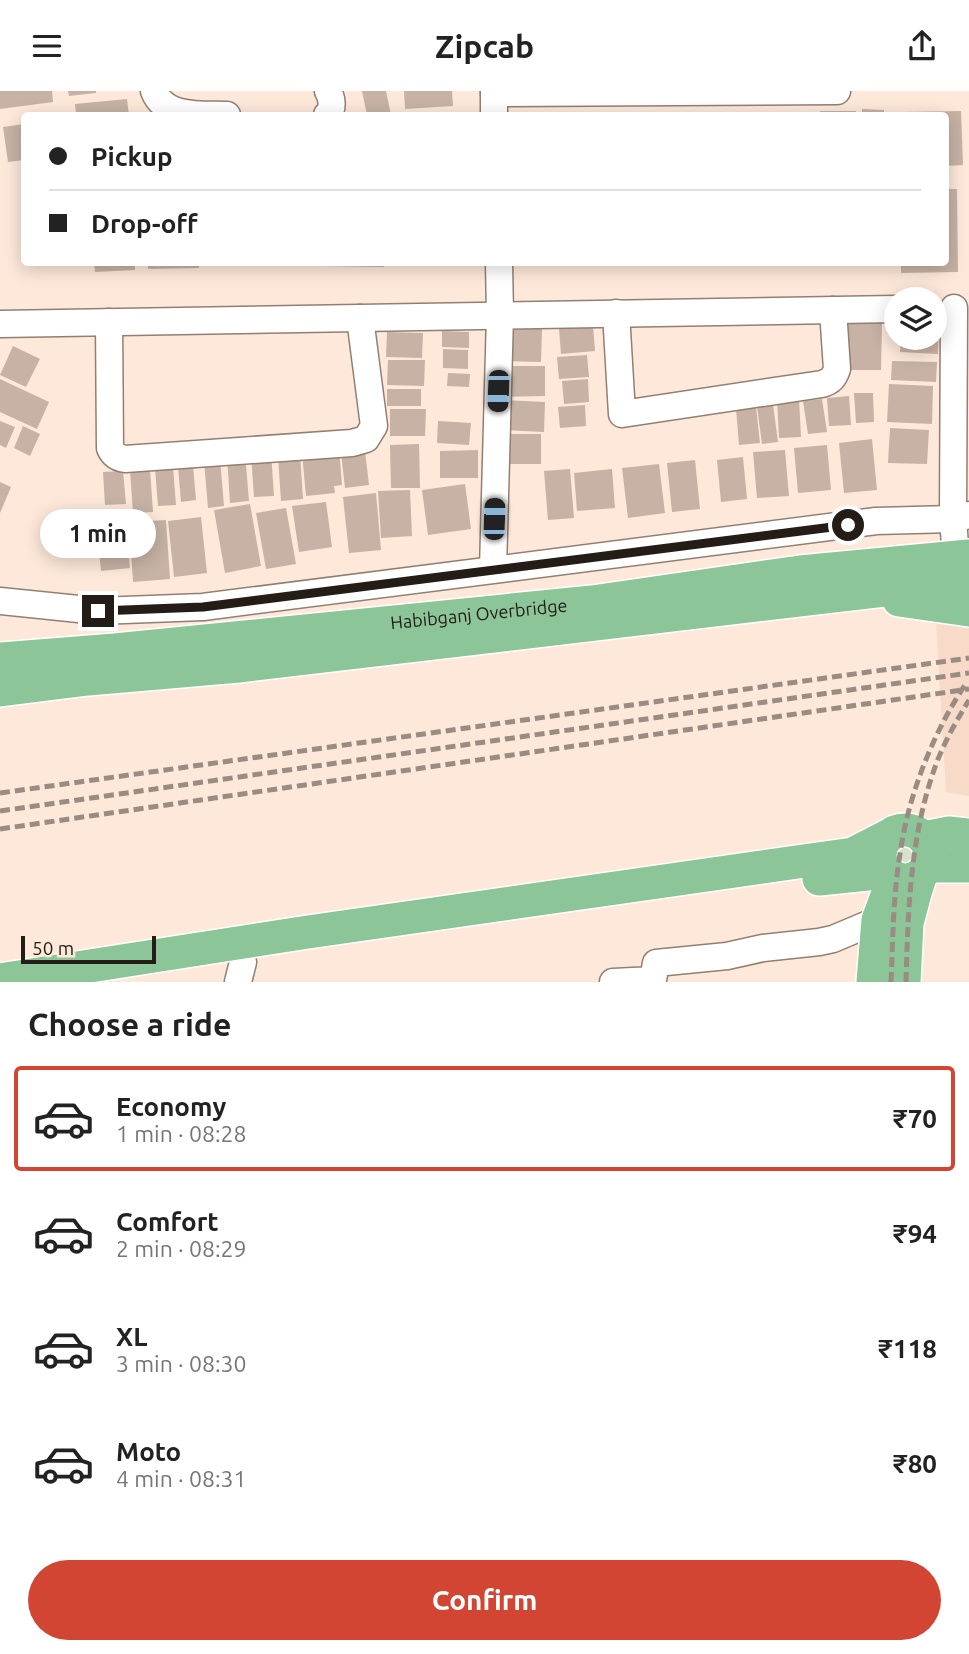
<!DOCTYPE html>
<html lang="en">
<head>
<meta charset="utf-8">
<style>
	body { margin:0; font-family:Ubuntu,sans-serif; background:#f2f2f2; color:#222; height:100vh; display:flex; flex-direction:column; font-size:26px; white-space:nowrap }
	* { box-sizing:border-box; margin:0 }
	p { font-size:23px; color:#767676 }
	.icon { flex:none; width:38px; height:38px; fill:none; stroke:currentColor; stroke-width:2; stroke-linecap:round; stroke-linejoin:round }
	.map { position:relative; height:891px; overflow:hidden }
	.details { display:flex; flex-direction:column; background:#fff; flex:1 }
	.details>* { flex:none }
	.banner { position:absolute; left:21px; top:21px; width:928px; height:154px; border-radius:7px; box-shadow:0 4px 18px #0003; display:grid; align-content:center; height:154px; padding:0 28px; background:#fff }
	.fabs { position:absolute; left:884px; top:196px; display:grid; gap:14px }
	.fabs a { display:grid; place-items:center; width:63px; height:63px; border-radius:50%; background:#fff; box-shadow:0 4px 18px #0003; font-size:35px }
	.scale { position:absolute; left:21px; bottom:18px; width:135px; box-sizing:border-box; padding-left:7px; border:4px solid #231c17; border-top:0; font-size:19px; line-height:24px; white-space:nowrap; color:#231c17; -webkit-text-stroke:5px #fde8da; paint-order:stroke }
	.end { position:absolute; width:32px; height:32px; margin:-16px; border:9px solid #231c17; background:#fff; box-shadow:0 0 0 4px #fff }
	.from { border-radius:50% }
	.bubble { position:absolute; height:49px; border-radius:24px; background:#fff; box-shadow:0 4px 18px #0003; font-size:23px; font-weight:700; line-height:49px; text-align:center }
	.car { position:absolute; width:21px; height:42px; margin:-21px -10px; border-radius:9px; box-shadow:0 0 5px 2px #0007; background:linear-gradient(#222 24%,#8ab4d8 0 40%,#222 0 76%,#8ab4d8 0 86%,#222 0) }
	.banner b { display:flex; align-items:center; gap:24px; height:66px; font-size:26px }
	.banner b+b { border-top:2px solid #e0e0e0 }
	.banner i { width:18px; height:18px; background:#222 }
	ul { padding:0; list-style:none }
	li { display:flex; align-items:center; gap:21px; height:105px; margin:0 14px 10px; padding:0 14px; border:4px solid transparent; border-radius:7px }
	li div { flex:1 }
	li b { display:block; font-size:26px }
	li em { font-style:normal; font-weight:700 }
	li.selected { border-color:#d24533 }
	li>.icon { width:63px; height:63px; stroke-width:1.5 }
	h2 { padding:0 28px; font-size:32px; line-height:84px }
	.primary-button { display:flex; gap:14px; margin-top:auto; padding:14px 28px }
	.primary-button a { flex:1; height:80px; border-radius:42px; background:#d24533; color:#fff; font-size:28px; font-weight:700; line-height:80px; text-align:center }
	header { display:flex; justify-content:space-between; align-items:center; height:91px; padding:0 28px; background:#fff; font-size:32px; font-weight:700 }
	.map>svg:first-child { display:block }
	.built { fill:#f7dbc8 }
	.green { fill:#d8e2c7 }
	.building { fill:#c7b2a5 }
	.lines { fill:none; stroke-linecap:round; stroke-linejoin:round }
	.minor-casing { stroke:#927f72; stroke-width:29 }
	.major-casing { stroke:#fff; stroke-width:36 }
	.minor { stroke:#fff; stroke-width:26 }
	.major { stroke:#8cc597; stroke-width:33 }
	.rail { stroke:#9a8c82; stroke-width:5; stroke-dasharray:10 5; stroke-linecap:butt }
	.route { stroke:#231c17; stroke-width:9 }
	.labels { text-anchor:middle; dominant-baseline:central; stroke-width:7; stroke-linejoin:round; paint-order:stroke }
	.street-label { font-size:18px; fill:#231c17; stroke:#fde8da }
</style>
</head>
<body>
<header><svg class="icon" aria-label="menu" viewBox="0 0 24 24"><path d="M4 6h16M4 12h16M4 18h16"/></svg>Zipcab<svg class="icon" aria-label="share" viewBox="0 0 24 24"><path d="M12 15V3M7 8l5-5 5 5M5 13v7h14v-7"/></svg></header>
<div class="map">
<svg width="969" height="891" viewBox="0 0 969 891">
	<rect width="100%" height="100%" fill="#fde8da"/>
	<!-- built -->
	<polygon class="built" points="969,507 969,705 946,701 935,513"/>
	<!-- green -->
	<path class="green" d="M 903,751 L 913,753 L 918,761 L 918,767 L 907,776 L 893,766 C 893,758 896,753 903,751 Z"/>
	<!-- building -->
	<g class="building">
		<polygon points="0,0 52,0 53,11 0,18"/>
		<polygon points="68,0 96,0 96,2 69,5"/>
		<polygon points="362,0 386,0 391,24 367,24"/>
		<polygon points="404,0 452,0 453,15 405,18"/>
		<polygon points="127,8 129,24 76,24 75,13"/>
		<polygon points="862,18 884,19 884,24 862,24"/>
		<rect x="820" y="20" width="36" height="4"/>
		<polygon points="961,20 963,74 945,75 945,24 902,24 902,21"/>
		<polygon points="445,21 446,24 418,24 418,22"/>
		<polygon points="24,33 24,69 8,71 3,36"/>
		<polygon points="945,98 957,98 958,181 901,182 901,172 945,172"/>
		<polygon points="94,172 135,172 135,179 95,181"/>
		<polygon points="148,172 199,172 199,177 148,178"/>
		<polygon points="324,172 384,172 384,176 324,175"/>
		<polygon points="934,229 939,229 938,263 900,261 901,247 934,247"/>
		<polygon points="844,232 882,232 881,279 844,279"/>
		<polygon points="593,235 595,260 561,263 559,238"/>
		<polygon points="504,237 542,238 541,271 503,270"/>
		<polygon points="442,240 469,241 469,257 442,256"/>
		<polygon points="387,241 423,242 422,267 386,266"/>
		<polygon points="13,255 40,268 26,296 0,284"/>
		<polygon points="443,258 468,259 468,278 443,277"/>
		<polygon points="587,264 589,286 559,288 557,266"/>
		<polygon points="388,269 425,269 424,295 387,294"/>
		<polygon points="892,270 937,271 936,291 891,289"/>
		<polygon points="501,275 545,275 545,305 502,306"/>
		<polygon points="448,282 470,283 469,296 447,295"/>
		<polygon points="0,288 49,311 37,338 0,321"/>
		<polygon points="588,288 589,311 564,313 562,290"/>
		<polygon points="889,293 933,295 932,333 887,331"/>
		<rect x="387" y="298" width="34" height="17"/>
		<polygon points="854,302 873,302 874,331 856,332"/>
		<polygon points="849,305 851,334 829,335 827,307"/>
		<polygon points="799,307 801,346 779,347 777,308"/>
		<polygon points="822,308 827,341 808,343 803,310"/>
		<polygon points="502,309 545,311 544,341 501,339"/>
		<polygon points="773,313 778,351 762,353 757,316"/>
		<polygon points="585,314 586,335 560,337 558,316"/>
		<polygon points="756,316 760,352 739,354 736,318"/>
		<polygon points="390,318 426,318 425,345 390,345"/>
		<polygon points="0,330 15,336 6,357 0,354"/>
		<polygon points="438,330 471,332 469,354 437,352"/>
		<polygon points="23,335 40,343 30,365 14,357"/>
		<polygon points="890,337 929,339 927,373 888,372"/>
		<rect x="499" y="343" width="42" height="30"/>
		<polygon points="872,348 877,399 844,402 839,352"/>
		<polygon points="419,353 420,397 391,397 390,354"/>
		<polygon points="827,354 831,399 798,402 794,357"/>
		<polygon points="339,358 342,394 334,395 335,402 306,405 302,362"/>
		<polygon points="478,359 478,387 440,387 440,360"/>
		<polygon points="785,359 789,405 757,407 753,361"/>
		<polygon points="365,360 369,394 345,397 341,362"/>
		<polygon points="271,361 274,405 254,406 251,363"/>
		<polygon points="245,362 249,410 230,412 227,364"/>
		<polygon points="300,363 303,408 281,410 278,365"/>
		<polygon points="743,366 747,408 721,411 717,369"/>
		<polygon points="220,368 224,415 208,417 204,370"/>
		<polygon points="695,369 700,418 672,421 667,372"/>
		<polygon points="659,373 665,422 628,427 622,377"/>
		<polygon points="193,374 196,409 181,411 178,376"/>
		<polygon points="173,375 176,414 158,415 155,377"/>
		<polygon points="150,378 153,421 133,422 130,379"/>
		<polygon points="570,378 574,427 548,429 544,380"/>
		<polygon points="612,378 615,417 577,420 574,382"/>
		<polygon points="123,380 126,413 105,414 103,381"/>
		<polygon points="0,391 11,396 0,422"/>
		<polygon points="465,393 471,438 428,444 422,399"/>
		<polygon points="410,399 412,445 381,447 378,400"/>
		<polygon points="376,402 381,459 349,462 343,406"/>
		<polygon points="326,411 332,456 299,461 292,415"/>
		<polygon points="250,413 261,475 225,482 214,419"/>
		<polygon points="286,417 296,473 266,478 256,422"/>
		<polygon points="201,426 207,482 174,486 168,430"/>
		<polygon points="166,429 170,488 133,491 129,431"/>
		<polygon points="126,436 130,477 101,480 97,439"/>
	</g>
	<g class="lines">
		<defs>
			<g id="minor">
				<path d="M 154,0 C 165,28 203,23 227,24"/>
				<polyline points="494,0 494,24"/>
				<polyline points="494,2 837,0"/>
				<path d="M 327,24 C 334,18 332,7 328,0"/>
				<polyline points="954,217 953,428 956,467"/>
				<path d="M 616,222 L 622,323 L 822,293 C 831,290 834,287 837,278 L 833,219"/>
				<path d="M 109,231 L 110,357 C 113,364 118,367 125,368 L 352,352 L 366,348 L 374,335 L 360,227"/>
				<polyline points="0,233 896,218"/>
				<polyline points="493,478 500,224 499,172"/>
				<polyline points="0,510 98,520 203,516 876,430 953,428 969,424"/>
				<polyline points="238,891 243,871"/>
				<polyline points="613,891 653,889 656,872 727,865 763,857 819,851 833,848 878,829"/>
			</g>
			<g id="major">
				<polyline points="899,509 969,519"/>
				<path id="s1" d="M 0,568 L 115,559 L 592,511 L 800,481 L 969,465"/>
				<polyline points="0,599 88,588 239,575 910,496 969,487"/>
				<circle cx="905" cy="764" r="25"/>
				<polyline points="924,747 949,742 969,744"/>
				<polyline points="928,775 969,775"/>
				<polyline points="819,788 887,781"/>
				<polyline points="0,889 308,841 853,763 888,745"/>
				<polyline points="873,891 878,829 894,786"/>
				<polyline points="904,891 907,832 915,802 921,783"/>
			</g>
		</defs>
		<!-- minor casing -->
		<use href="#minor" class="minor-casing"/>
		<!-- major casing -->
		<use href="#major" class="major-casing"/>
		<!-- minor -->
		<use href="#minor" class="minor"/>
		<!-- major -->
		<use href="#major" class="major"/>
		<!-- rail -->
		<g class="rail">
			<polyline points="0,702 969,567"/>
			<polyline points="0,720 969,582"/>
			<polyline points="0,738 969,598"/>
			<path d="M 891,891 C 893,848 893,805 900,763 C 908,705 933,642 965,594"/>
			<path d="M 906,891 C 908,820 910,750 933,682 C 941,657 955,632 969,609"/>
		</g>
	</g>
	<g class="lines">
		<!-- route -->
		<polyline class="route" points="98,520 203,516 848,434"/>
	</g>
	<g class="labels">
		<!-- street labels -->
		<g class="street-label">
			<text stroke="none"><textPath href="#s1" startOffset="481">Habibganj Overbridge</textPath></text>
		</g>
	</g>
</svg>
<div class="fabs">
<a><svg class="icon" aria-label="layers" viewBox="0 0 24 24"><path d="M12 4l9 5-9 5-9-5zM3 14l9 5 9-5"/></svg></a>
</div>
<div class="scale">50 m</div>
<i class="end from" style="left:848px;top:434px"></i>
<i class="end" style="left:98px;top:520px"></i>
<div class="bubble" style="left:40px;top:418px;width:116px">1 min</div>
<i class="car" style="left:498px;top:300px;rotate:182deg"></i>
<i class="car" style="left:494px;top:428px;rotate:2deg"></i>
<div class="banner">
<b><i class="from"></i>Pickup</b>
<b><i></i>Drop-off</b>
</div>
</div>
<section class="details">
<h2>Choose a ride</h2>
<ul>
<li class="selected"><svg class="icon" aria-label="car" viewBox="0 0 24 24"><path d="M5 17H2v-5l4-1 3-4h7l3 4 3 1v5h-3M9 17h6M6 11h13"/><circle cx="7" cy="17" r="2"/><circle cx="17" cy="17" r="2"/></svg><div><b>Economy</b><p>1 min · 08:28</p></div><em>₹70</em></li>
<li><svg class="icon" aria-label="car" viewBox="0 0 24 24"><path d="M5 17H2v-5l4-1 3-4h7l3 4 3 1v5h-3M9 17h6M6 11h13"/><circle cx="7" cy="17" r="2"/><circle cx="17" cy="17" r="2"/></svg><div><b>Comfort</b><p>2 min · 08:29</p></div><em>₹94</em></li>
<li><svg class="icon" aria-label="car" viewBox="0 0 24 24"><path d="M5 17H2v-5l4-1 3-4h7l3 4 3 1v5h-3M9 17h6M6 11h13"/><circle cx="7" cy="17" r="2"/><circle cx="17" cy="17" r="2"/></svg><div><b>XL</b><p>3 min · 08:30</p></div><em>₹118</em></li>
<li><svg class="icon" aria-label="car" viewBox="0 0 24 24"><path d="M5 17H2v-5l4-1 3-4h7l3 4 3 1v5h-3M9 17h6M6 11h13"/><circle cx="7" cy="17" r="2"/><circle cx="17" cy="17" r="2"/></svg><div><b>Moto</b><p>4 min · 08:31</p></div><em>₹80</em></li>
</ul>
<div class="primary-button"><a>Confirm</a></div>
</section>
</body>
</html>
